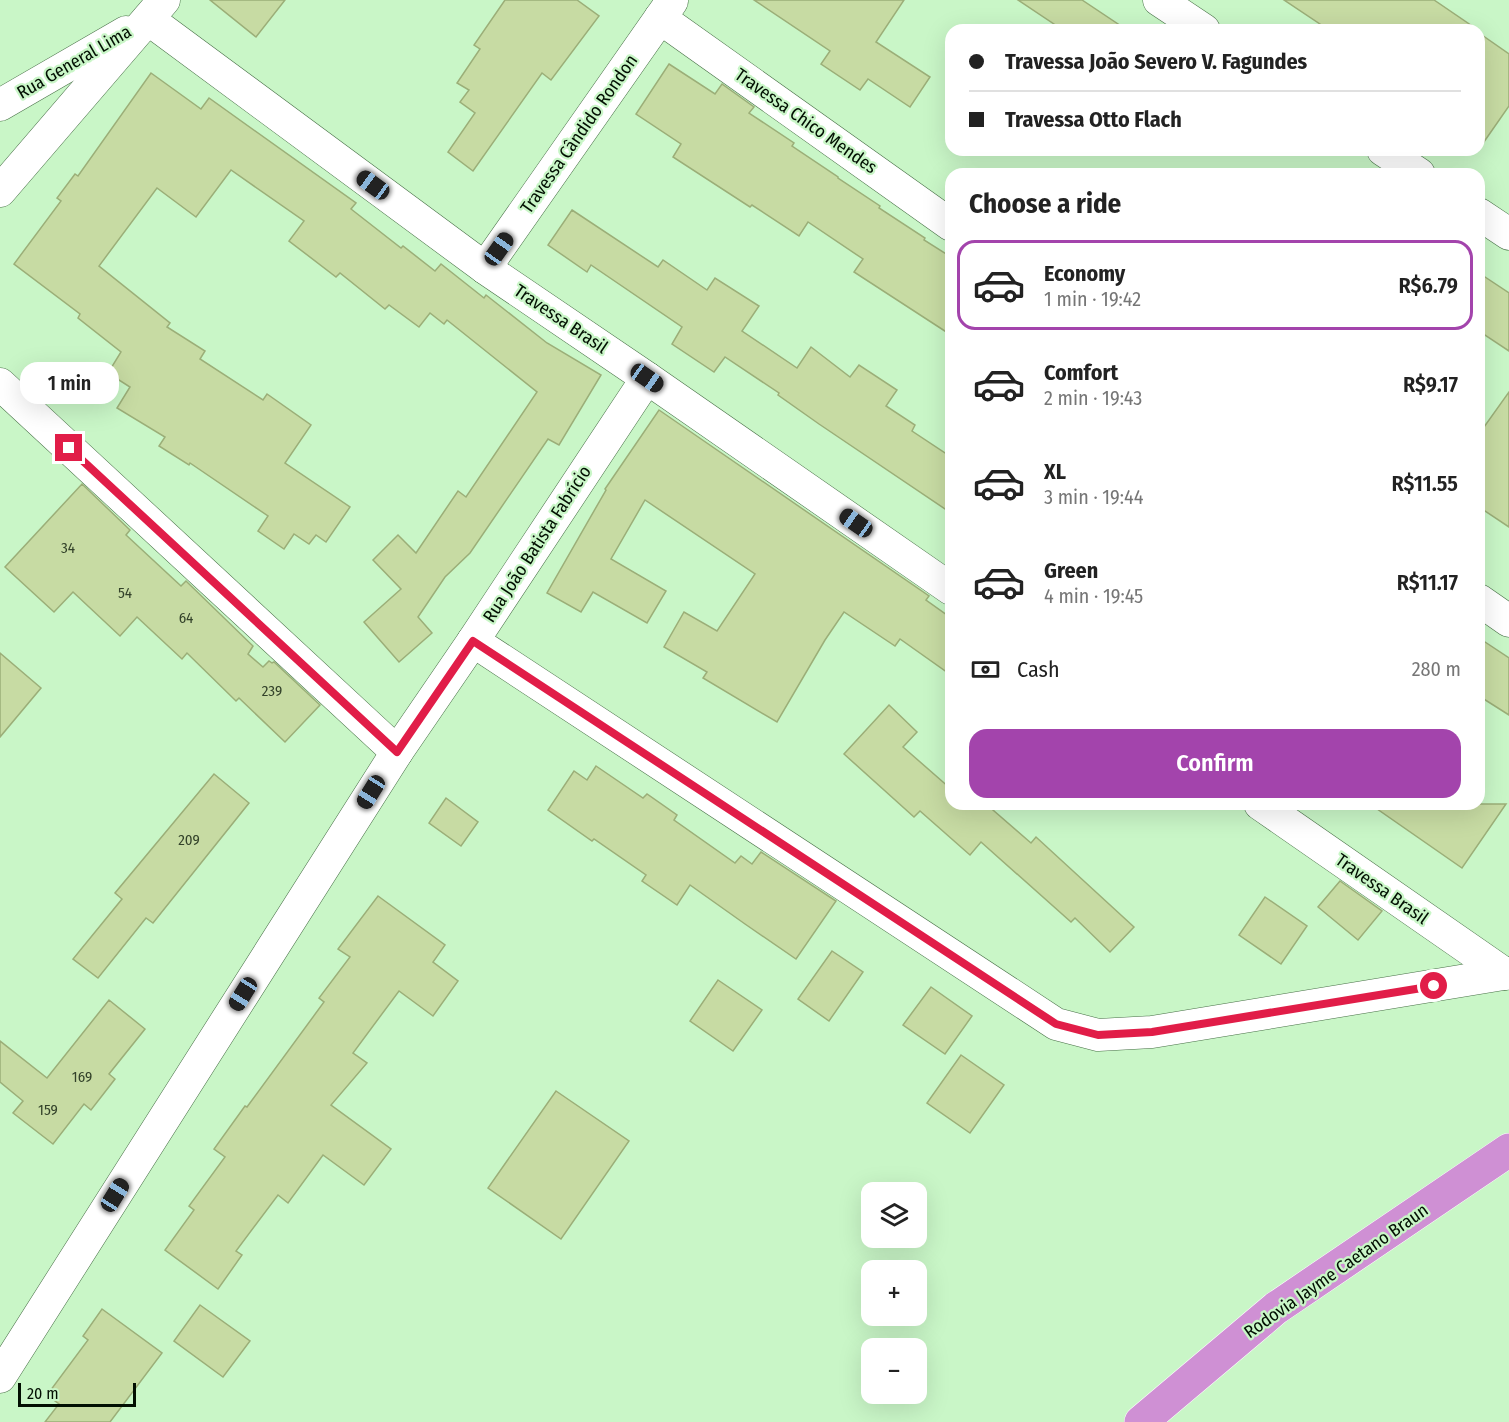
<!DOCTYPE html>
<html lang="en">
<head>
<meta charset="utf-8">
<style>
	body { margin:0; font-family:"Fira Sans Condensed",sans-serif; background:#f2f2f2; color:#222; height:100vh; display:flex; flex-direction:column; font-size:22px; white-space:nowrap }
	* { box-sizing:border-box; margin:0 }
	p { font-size:20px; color:#767676 }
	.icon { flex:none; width:33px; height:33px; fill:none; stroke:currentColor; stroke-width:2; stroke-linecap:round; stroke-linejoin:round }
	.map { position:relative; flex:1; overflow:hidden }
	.drawer { position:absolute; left:945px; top:168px; width:540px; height:642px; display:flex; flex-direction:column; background:#fff; border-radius:18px; box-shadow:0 6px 24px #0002 }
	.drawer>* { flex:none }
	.banner { position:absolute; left:945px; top:24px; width:540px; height:132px; border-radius:18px; box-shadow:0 6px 24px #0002; display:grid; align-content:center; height:132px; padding:0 24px; background:#fff }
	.tools { position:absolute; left:861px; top:1182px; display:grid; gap:12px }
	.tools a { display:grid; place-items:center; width:66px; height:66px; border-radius:12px; background:#fff; box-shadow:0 6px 24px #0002; font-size:30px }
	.scale { position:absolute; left:18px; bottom:15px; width:118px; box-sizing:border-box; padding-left:6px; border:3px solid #020f02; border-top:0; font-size:16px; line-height:21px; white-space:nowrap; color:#020f02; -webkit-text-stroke:4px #c9f6c7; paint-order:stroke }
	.end { position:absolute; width:27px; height:27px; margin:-14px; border:8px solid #e11d48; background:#fff; box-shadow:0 0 0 3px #fff }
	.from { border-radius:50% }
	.bubble { position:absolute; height:42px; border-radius:18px; background:#fff; box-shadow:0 6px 24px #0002; font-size:20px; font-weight:600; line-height:42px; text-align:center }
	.car { position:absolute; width:18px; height:36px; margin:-18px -9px; border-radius:8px; box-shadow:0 0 4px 2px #0007; background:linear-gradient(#222 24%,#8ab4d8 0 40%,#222 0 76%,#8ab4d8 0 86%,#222 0) }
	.banner b { display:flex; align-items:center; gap:21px; height:57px; font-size:22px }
	.banner b+b { border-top:2px solid #e0e0e0 }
	.banner i { width:15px; height:15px; background:#222 }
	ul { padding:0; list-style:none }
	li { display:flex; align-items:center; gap:18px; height:90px; margin:0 12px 9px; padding:0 12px; border:3px solid transparent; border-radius:18px }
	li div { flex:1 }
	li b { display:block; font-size:22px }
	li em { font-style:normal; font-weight:600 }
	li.selected { border-color:#a344ac }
	li>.icon { width:54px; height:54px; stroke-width:1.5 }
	h2 { padding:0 24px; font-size:27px; line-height:72px }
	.pay { display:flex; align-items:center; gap:15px; height:66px; padding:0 24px; font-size:22px }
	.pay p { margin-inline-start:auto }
	.action { display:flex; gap:12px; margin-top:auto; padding:12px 24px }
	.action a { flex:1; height:69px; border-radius:18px; background:#a344ac; color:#fff; font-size:24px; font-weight:600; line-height:69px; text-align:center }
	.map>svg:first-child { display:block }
	.building { fill:#c7dba3; stroke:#9bae78; stroke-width:1.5 }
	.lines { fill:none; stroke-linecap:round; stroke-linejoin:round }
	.minor-casing { stroke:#487047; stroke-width:33 }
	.trunk-casing { stroke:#fff; stroke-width:34 }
	.minor { stroke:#fff; stroke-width:32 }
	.trunk { stroke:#cf90d4; stroke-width:33 }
	.route { stroke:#e11d48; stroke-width:8 }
	.labels { text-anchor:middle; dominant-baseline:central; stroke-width:4.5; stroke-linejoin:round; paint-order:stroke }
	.number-label { font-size:15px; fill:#33422a }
	.street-label { font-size:18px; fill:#020f02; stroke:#c9f6c7 }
</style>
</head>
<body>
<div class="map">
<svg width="1509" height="1422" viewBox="0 0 1509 1422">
	<rect width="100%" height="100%" fill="#c9f6c7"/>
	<!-- building -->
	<g class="building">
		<polygon points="210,0 285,0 256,37"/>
		<polygon points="505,0 577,0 599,16 551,80 542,73 473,171 448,152 475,113 460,102 469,90 457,83 480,49 474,45"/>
		<polygon points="754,0 904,0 876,42 930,77 910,107 868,79 860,90 821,64 830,51"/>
		<polygon points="1018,0 1082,0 1127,30 1063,30"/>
		<polygon points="1284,0 1434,0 1478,30 1329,30"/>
		<polygon points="1479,33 1509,54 1509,106 1479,149"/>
		<polygon points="669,64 715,94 722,84 754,107 749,113 794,143 792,146 838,177 838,178 880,206 879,208 925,238 924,240 951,257 951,335 854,272 863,259 808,222 799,236 752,205 750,207 673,157 681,144 636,114"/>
		<polygon points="151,73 201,109 209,98 356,203 351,209 401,248 403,246 435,271 441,264 484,298 486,295 547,343 601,375 559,445 548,439 470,553 445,577 418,617 432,633 399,662 364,622 401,589 373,560 398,535 416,553 458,491 466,497 537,392 447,320 444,324 430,313 419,327 389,305 385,309 340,273 336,277 289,241 304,221 231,170 196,217 157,188 99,266 170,323 167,327 205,351 200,359 263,400 267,394 311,425 285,463 350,507 326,542 316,535 309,544 294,534 284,549 258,531 268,516 190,463 189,465 159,446 165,437 117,408 130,387 108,373 121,352 78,318 80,314 14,264 61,201 57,198 75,174 78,176"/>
		<polygon points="572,210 658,267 663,260 707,290 715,278 759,306 742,331 797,368 811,347 850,377 859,365 897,390 886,406 915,425 912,431 951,457 951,513 819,424 778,395 779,393 725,357 714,372 672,344 682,327 591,265 587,272 548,245"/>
		<polygon points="1479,273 1509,293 1509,351 1479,331"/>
		<polygon points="1509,392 1509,527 1479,507 1479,434"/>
		<polygon points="659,410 929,596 926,600 951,618 951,675 900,639 895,646 844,612 825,640 777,722 703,678 707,672 664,647 684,612 717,631 755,574 645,500 611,559 666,591 647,623 593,592 581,612 547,593 606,490 605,489"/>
		<polygon points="82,484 130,530 126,535 181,586 186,581 253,646 248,654 263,667 269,661 272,663 274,662 320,705 285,742 239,698 236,701 187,653 182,659 137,617 120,636 73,592 54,612 5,567"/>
		<polygon points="1479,638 1509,658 1509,715 1479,696"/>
		<polygon points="0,653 41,688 0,737"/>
		<polygon points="889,705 917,732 903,747 951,789 951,804 986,804 1031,843 1036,837 1134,927 1110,952 1075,918 1071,922 981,842 970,855 920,811 914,817 844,754"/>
		<polygon points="596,766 643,798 647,794 677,815 674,820 735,863 741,856 752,864 761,852 836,901 796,959 745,924 690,885 677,905 642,881 646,875 594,839 592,841 548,810 574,771 587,780"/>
		<polygon points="214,774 249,803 153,923 146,918 98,978 73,959 122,899 115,893"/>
		<polygon points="446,798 478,822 461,846 429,823"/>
		<polygon points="1370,804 1506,804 1462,868"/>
		<polygon points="1340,881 1382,911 1358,940 1318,907"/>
		<polygon points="378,896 445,945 433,962 458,981 433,1016 399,991 353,1053 367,1063 331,1105 391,1149 364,1185 323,1155 288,1203 278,1195 236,1251 242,1255 218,1289 165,1250 194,1210 189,1206 225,1157 214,1149 245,1106 247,1107 324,1002 319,998 350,957 338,949"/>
		<polygon points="1265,897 1307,926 1281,964 1239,935"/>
		<polygon points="832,951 863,972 829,1021 798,999"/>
		<polygon points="718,980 762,1010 733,1051 690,1021"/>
		<polygon points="931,987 972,1016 945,1054 903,1025"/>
		<polygon points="109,1000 145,1029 109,1074 115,1079 91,1110 84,1104 53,1144 13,1113 23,1101 0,1082 0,1041 47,1078"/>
		<polygon points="961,1055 1004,1085 970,1133 927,1103"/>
		<polygon points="556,1091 629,1141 561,1239 488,1188"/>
		<polygon points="200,1305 250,1341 223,1377 174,1341"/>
		<polygon points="102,1309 162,1353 110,1422 45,1422 59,1404 47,1395 88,1340 83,1336"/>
	</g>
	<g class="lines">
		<defs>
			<g id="minor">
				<polyline points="1159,0 1204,30"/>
				<polyline points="660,18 951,225"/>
				<polyline points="148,19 485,268 647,378 951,589"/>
				<polyline points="0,105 126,32"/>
				<polyline points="1383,150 1419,174"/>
				<polyline points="0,191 164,0"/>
				<polyline points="1479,214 1509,234"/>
				<polyline points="485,268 672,1"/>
				<polyline points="0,384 397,752"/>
				<polyline points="1479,600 1509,621"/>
				<polyline points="473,641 1056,1024 1098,1035 1152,1032 1509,973"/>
				<polyline points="1260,804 1505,974"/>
				<polyline points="0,1377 397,752 473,641 647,378"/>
			</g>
			<polyline id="trunk" points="1141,1422 1276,1308 1509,1150"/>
		</defs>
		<!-- minor casing -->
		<use href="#minor" class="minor-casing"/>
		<!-- trunk casing -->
		<use href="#trunk" class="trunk-casing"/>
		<!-- minor -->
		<use href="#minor" class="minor"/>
		<!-- trunk -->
		<use href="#trunk" class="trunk"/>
	</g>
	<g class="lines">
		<!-- route -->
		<polyline class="route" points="69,448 397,752 473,641 1056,1024 1098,1035 1152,1032 1434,986"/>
	</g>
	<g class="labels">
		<!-- number labels -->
		<g class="number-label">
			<text x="68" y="548">34</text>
			<text x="125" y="593">54</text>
			<text x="186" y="618">64</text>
			<text x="272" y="691">239</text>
			<text x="189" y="840">209</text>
			<text x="82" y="1077">169</text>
			<text x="48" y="1110">159</text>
		</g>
		<!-- street labels -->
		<g class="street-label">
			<text transform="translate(74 62) rotate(-30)">Rua General Lima</text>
			<text transform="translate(806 121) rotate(35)">Travessa Chico Mendes</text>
			<text transform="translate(579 134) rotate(-55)">Travessa Cândido Rondon</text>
			<text transform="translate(561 319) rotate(34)">Travessa Brasil</text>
			<text transform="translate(537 544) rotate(-57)">Rua João Batista Fabrício</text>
			<text transform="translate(1382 889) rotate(35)">Travessa Brasil</text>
			<text transform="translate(1336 1271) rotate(-35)">Rodovia Jayme Caetano Braun</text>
		</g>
	</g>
</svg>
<div class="tools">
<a><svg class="icon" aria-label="layers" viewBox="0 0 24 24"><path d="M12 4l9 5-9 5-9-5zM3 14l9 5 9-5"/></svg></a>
<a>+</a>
<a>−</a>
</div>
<div class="scale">20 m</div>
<i class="end from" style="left:1434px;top:986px"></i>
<i class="end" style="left:69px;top:448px"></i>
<div class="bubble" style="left:20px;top:362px;width:99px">1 min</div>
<i class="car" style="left:373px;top:185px;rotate:306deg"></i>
<i class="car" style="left:499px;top:249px;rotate:35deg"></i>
<i class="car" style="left:647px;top:378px;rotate:125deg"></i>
<i class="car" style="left:856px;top:523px;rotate:305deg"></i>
<i class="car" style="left:371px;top:792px;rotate:212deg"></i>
<i class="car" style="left:243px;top:994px;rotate:212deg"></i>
<i class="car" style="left:115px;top:1195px;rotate:32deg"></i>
<div class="banner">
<b><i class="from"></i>Travessa João Severo V. Fagundes</b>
<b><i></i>Travessa Otto Flach</b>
</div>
<section class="drawer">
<h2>Choose a ride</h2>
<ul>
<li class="selected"><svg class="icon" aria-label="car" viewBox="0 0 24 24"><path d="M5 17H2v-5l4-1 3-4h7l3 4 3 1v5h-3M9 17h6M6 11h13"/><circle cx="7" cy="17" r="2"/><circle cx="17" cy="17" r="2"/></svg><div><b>Economy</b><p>1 min · 19:42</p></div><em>R$6.79</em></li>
<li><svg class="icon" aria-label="car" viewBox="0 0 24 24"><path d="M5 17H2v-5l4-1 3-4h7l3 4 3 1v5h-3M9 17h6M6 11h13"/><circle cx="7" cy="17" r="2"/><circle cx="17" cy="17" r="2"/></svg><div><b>Comfort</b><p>2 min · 19:43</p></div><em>R$9.17</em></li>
<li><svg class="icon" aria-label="car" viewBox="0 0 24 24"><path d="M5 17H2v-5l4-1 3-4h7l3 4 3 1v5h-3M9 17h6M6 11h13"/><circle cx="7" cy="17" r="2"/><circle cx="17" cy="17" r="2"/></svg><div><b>XL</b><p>3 min · 19:44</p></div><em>R$11.55</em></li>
<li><svg class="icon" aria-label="car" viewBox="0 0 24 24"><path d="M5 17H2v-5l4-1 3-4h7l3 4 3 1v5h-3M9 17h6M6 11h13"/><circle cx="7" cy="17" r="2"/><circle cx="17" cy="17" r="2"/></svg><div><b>Green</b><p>4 min · 19:45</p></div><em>R$11.17</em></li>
</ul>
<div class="pay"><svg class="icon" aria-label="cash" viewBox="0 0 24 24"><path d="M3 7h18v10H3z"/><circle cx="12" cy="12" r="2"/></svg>Cash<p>280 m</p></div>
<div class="action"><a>Confirm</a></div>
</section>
</div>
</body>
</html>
